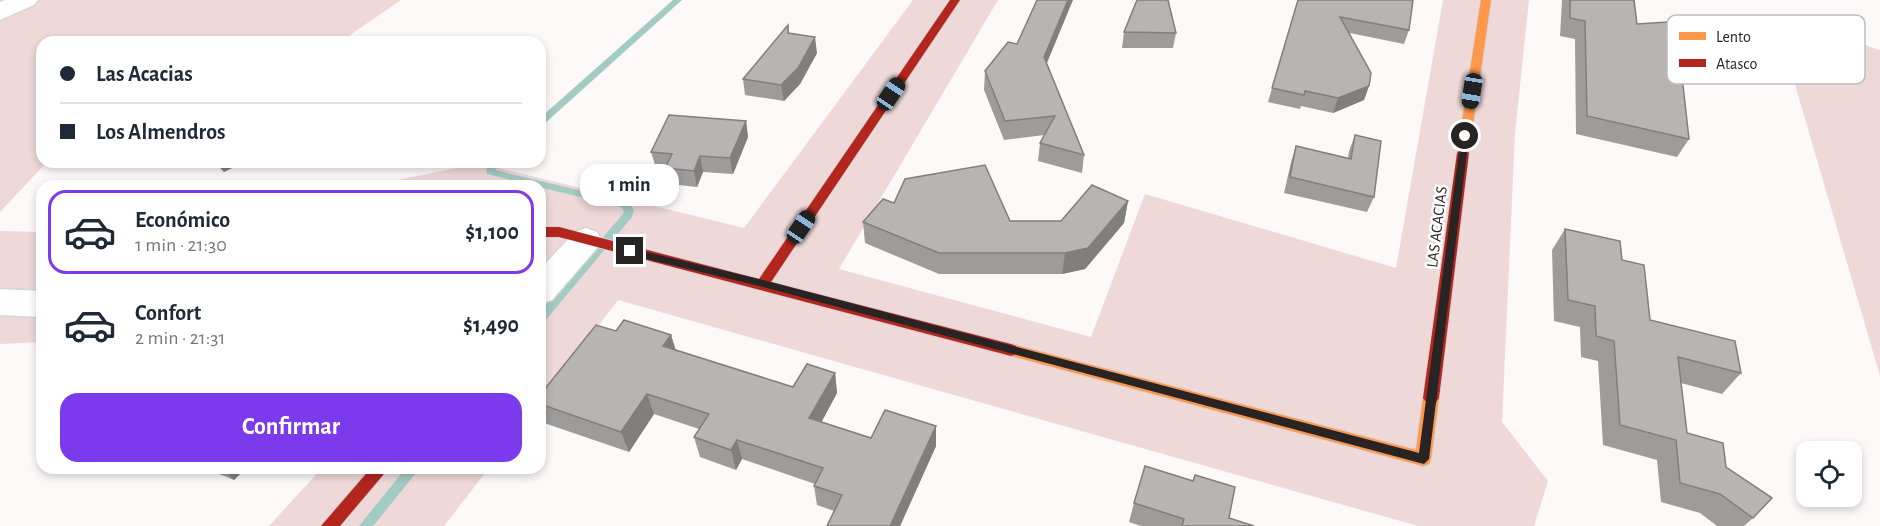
<!DOCTYPE html>
<html lang="es">
<head>
<meta charset="utf-8">
<style>
	body { margin:0; font-family:"Alegreya Sans",sans-serif; background:#f6f6f7; color:#1f2937; height:100vh; display:flex; flex-direction:column; font-size:22px; white-space:nowrap }
	* { box-sizing:border-box; margin:0 }
	p { font-size:20px; color:#747a83 }
	.icon { flex:none; width:33px; height:33px; fill:none; stroke:currentColor; stroke-width:2; stroke-linecap:round; stroke-linejoin:round }
	.map { position:relative; flex:1; overflow:hidden }
	.drawer { position:absolute; left:36px; top:180px; width:510px; height:294px; display:flex; flex-direction:column; background:#fff; border-radius:18px; box-shadow:0 3px 9px #0003 }
	.drawer>* { flex:none }
	.banner { position:absolute; left:36px; top:36px; width:510px; height:132px; border-radius:18px; box-shadow:0 3px 9px #0003; display:grid; align-content:center; height:132px; padding:0 24px; background:#fff }
	.controls { position:absolute; left:1796px; top:441px; display:grid; gap:12px }
	.controls a { display:grid; place-items:center; width:66px; height:66px; border-radius:12px; background:#fff; box-shadow:0 3px 9px #0003; font-size:30px }
	.end { position:absolute; width:27px; height:27px; margin:-14px; border:8px solid #282424; background:#fff; box-shadow:0 0 0 3px #fff }
	.from { border-radius:50% }
	.bubble { position:absolute; height:42px; border-radius:18px; background:#fff; box-shadow:0 3px 9px #0003; font-size:20px; font-weight:700; line-height:42px; text-align:center }
	.car { position:absolute; width:18px; height:36px; margin:-18px -9px; border-radius:8px; box-shadow:0 0 4px 2px #0007; background:linear-gradient(#222 24%,#8ab4d8 0 40%,#222 0 76%,#8ab4d8 0 86%,#222 0) }
	.banner b { display:flex; align-items:center; gap:21px; height:57px; font-size:22px }
	.banner b+b { border-top:2px solid #e0e1e3 }
	.banner i { width:15px; height:15px; background:#1f2937 }
	ul { padding:10px 0 0; list-style:none }
	li { display:flex; align-items:center; gap:18px; height:84px; margin:0 12px 9px; padding:0 12px; border:3px solid transparent; border-radius:18px }
	li div { flex:1 }
	li b { display:block; font-size:22px }
	li em { font-style:normal; font-weight:700 }
	li.on { border-color:#7c3aed }
	li>.icon { width:54px; height:54px; stroke-width:1.5 }
	.button { display:flex; gap:12px; margin-top:auto; padding:12px 24px }
	.button a { flex:1; height:69px; border-radius:18px; background:#7c3aed; color:#fff; font-size:24px; font-weight:700; line-height:69px; text-align:center }
	.map>svg:first-child { display:block }
	.green { fill:#eed8d8 }
	.lines { fill:none; stroke-linecap:round; stroke-linejoin:round }
	.stream { fill:#a2cbc4; fill-rule:evenodd }
	.street-casing { stroke:#d8d4d4; stroke-width:3 }
	.slow-casing { stroke:#d8d4d4; stroke-width:2 }
	.jam-casing { stroke:#d8d4d4; stroke-width:2 }
	.street { fill:#fffefe; fill-rule:evenodd }
	.slow { fill:#ff974d; fill-rule:evenodd }
	.jam { fill:#b3261e; fill-rule:evenodd }
	.wall { fill:#9e9b9b }
	.shaded-wall { fill:#817e7e }
	.building { fill:#b8b4b4; stroke:#817e7e; stroke-width:1.5 }
	.route { fill:#282424 }
	.labels { text-anchor:middle; dominant-baseline:central; stroke-width:5; stroke-linejoin:round; paint-order:stroke }
	.street-label { font-size:16px; fill:#282424; stroke:#fff }
	.key { fill:#fff; stroke:#bebdbd; stroke-width:1.5 }
	.key-label { font-size:16px; fill:#282424 }
</style>
</head>
<body>
<div class="map">
<svg width="1880" height="526" viewBox="0 0 1880 526">
	<rect width="100%" height="100%" fill="#fdf9f9"/>
	<!-- green -->
	<g class="green">
		<polygon points="0,0 401,0 340,42 42,42 42,162 47,162 0,212"/>
		<polygon points="913,0 998,0 839,269 1091,337 1145,194 1396,268 1443,0 1529,0 1515,133 1502,422 1548,481 1534,526 1418,526 618,300 540,401 540,186 368,186 486,162 499,168 744,228"/>
		<polygon points="1775,16 1880,50 1880,376"/>
		<polygon points="0,231 42,232 42,342 0,344"/>
		<polygon points="322,468 489,468 444,526 269,526"/>
	</g>
	<g class="lines">
		<!-- stream -->
		<g class="stream">
			<polygon points="673,0 682,0 543,125 540,126 540,118"/>
			<polygon points="490,162 501,162 495,170 628,202 634,210 632,217 544,322 540,323 540,311 623,214 624,211 621,207 487,174 486,167"/>
			<polygon points="406,468 420,468 373,526 359,526"/>
		</g>
		<defs>
			<g id="street">
				<polygon points="5,0 38,0 34,5 0,20 0,2"/>
				<polygon points="586,228 597,232 602,240 597,248 552,300 540,304 540,269 575,232"/>
				<polygon points="0,289 42,291 42,317 0,315"/>
			</g>
			<g id="slow">
				<polygon points="1481,0 1491,0 1469,153 1463,157 1457,153"/>
				<polygon points="1011,344 1416,450 1423,398 1426,394 1431,392 1436,394 1439,398 1431,459 1429,464 1423,466 1011,356 1006,354 1004,350 1006,346"/>
			</g>
			<g id="jam">
				<polygon points="950,0 960,0 771,282 1011,344 1016,346 1018,350 1016,354 1011,356 559,237 540,237 540,227 559,227 759,279"/>
				<polygon points="1463,149 1469,153 1439,398 1436,402 1431,404 1426,402 1423,398 1457,153"/>
				<polygon points="371,468 389,468 340,526 321,526"/>
			</g>
		</defs>
		<!-- street casing -->
		<use href="#street" class="street-casing"/>
		<!-- slow casing -->
		<use href="#slow" class="slow-casing"/>
		<!-- jam casing -->
		<use href="#jam" class="jam-casing"/>
		<!-- street -->
		<use href="#street" class="street"/>
		<!-- slow -->
		<use href="#slow" class="slow"/>
		<!-- jam -->
		<use href="#jam" class="jam"/>
	</g>
	<!-- wall -->
	<g class="wall">
		<polygon points="1298,0 1409,30 1404,44 1350,33 1369,86 1364,100 1333,113 1301,106 1300,109 1268,102"/>
		<polygon points="1562,0 1634,0 1637,24 1689,139 1677,157 1576,134 1575,39 1560,36"/>
		<polygon points="788,25 789,33 817,53 800,84 784,101 745,95 743,79"/>
		<polygon points="1124,32 1176,33 1173,48 1122,48"/>
		<polygon points="1047,64 1084,155 1082,173 1038,161 1040,143 1044,135 1004,140 984,90 985,71"/>
		<polygon points="746,121 748,137 733,174 703,172 697,187 670,184 665,169 656,168 651,152"/>
		<polygon points="1355,135 1374,197 1367,212 1284,193 1291,162 1296,146 1348,158 1349,151"/>
		<polygon points="214,162 244,162 224,172"/>
		<polygon points="1128,201 1124,223 1085,269 1062,274 939,274 865,243 863,222 1061,221"/>
		<polygon points="1565,229 1622,260 1650,320 1741,373 1722,394 1681,383 1687,433 1726,467 1753,518 1744,526 1717,526 1700,513 1661,502 1657,460 1603,445 1598,361 1581,357 1580,327 1554,321 1552,250"/>
		<polygon points="616,331 671,335 676,350 793,387 835,373 837,393 821,422 871,438 936,446 900,526 827,526 834,511 817,505 814,486 815,484 742,459 736,470 700,457 694,437 699,429 654,414 629,452 544,423 540,414 540,395"/>
		<polygon points="204,468 246,468 234,480"/>
		<polygon points="1195,475 1229,518 1254,526 1141,526 1129,522 1134,503 1193,481"/>
	</g>
	<!-- shaded-wall -->
	<g class="shaded-wall">
		<polygon points="1068,0 1073,0 1042,75 1044,57"/>
		<polygon points="815,37 817,53 800,84 784,101 781,85"/>
		<polygon points="1369,86 1364,100 1333,113 1338,98"/>
		<polygon points="746,121 748,137 733,174 730,158"/>
		<polygon points="700,156 703,172 697,187 694,171"/>
		<polygon points="217,162 244,162 224,172"/>
		<polygon points="1128,201 1124,223 1085,269 1062,274 1065,253"/>
		<polygon points="671,335 677,356 663,346"/>
		<polygon points="835,373 837,393 813,438 809,418"/>
		<polygon points="647,394 654,414 629,452 621,432"/>
		<polygon points="936,426 936,446 900,526 890,526"/>
		<polygon points="737,440 742,459 736,470 731,450"/>
		<polygon points="222,468 246,468 234,480"/>
	</g>
	<!-- building -->
	<g class="building">
		<polygon points="1037,0 1068,0 1044,57 1084,155 1040,143 1055,116 1005,121 985,71 1008,42 1017,44"/>
		<polygon points="1137,0 1168,0 1176,33 1124,32"/>
		<polygon points="1298,0 1413,0 1409,30 1340,17 1371,73 1369,86 1338,98 1305,91 1304,95 1272,88"/>
		<polygon points="1570,0 1634,0 1637,24 1668,22 1677,32 1689,139 1587,116 1585,21 1570,18"/>
		<polygon points="788,25 788,33 815,37 798,68 781,85 743,79"/>
		<polygon points="669,115 746,121 730,158 700,156 694,171 665,168 672,154 651,152"/>
		<polygon points="1355,135 1381,141 1374,197 1290,177 1296,146 1351,159"/>
		<polygon points="985,165 1010,221 1061,221 1092,185 1128,201 1088,248 1065,253 939,253 863,222 883,199 894,203 905,179"/>
		<polygon points="1565,229 1620,241 1622,260 1644,265 1650,320 1735,341 1741,373 1678,357 1687,433 1723,443 1726,467 1772,498 1753,518 1720,494 1680,483 1676,440 1620,425 1614,341 1596,336 1595,306 1568,300"/>
		<polygon points="624,320 671,335 663,346 793,387 807,364 835,373 809,418 871,438 885,410 936,426 890,526 827,526 842,495 814,486 823,468 737,440 731,450 694,437 709,414 647,394 621,432 540,404 540,395 596,325 616,331"/>
		<polygon points="1145,466 1193,481 1195,475 1235,487 1229,518 1254,526 1182,526 1184,519 1134,503"/>
	</g>
	<!-- route -->
	<polygon class="route" points="1465,134 1469,136 1429,459 1424,464 763,287 630,255 625,251 630,248 763,280 1419,453 1461,136"/>
	<g class="labels">
		<!-- street labels -->
		<g class="street-label">
			<text transform="translate(1437 227) rotate(-83)">LAS ACACIAS</text>
		</g>
	</g>
	<!-- legend -->
	<rect x="1667" y="15" width="198" height="69" rx="9" class="key"/>
	<rect x="1679" y="32" width="27" height="8" fill="#ff974d"/>
	<rect x="1679" y="59" width="27" height="8" fill="#b3261e"/>
	<g class="key-label">
		<text x="1716" y="42">Lento</text>
		<text x="1716" y="69">Atasco</text>
	</g>
</svg>
<div class="controls">
<a><svg class="icon" aria-label="locate" viewBox="0 0 24 24"><circle cx="12" cy="12" r="6"/><path d="M12 2v4M12 18v4M2 12h4M18 12h4"/></svg></a>
</div>
<i class="end from" style="left:1465px;top:136px"></i>
<i class="end" style="left:630px;top:251px"></i>
<div class="bubble" style="left:580px;top:164px;width:99px">1 min</div>
<i class="car" style="left:1472px;top:91px;rotate:189deg"></i>
<i class="car" style="left:891px;top:94px;rotate:34deg"></i>
<i class="car" style="left:801px;top:227px;rotate:34deg"></i>
<div class="banner">
<b><i class="from"></i>Las Acacias</b>
<b><i></i>Los Almendros</b>
</div>
<section class="drawer">
<ul>
<li class="on"><svg class="icon" aria-label="car" viewBox="0 0 24 24"><path d="M5 17H2v-5l4-1 3-4h7l3 4 3 1v5h-3M9 17h6M6 11h13"/><circle cx="7" cy="17" r="2"/><circle cx="17" cy="17" r="2"/></svg><div><b>Económico</b><p>1 min · 21:30</p></div><em>$1,100</em></li>
<li><svg class="icon" aria-label="car" viewBox="0 0 24 24"><path d="M5 17H2v-5l4-1 3-4h7l3 4 3 1v5h-3M9 17h6M6 11h13"/><circle cx="7" cy="17" r="2"/><circle cx="17" cy="17" r="2"/></svg><div><b>Confort</b><p>2 min · 21:31</p></div><em>$1,490</em></li>
</ul>
<div class="button"><a>Confirmar</a></div>
</section>
</div>
</body>
</html>
